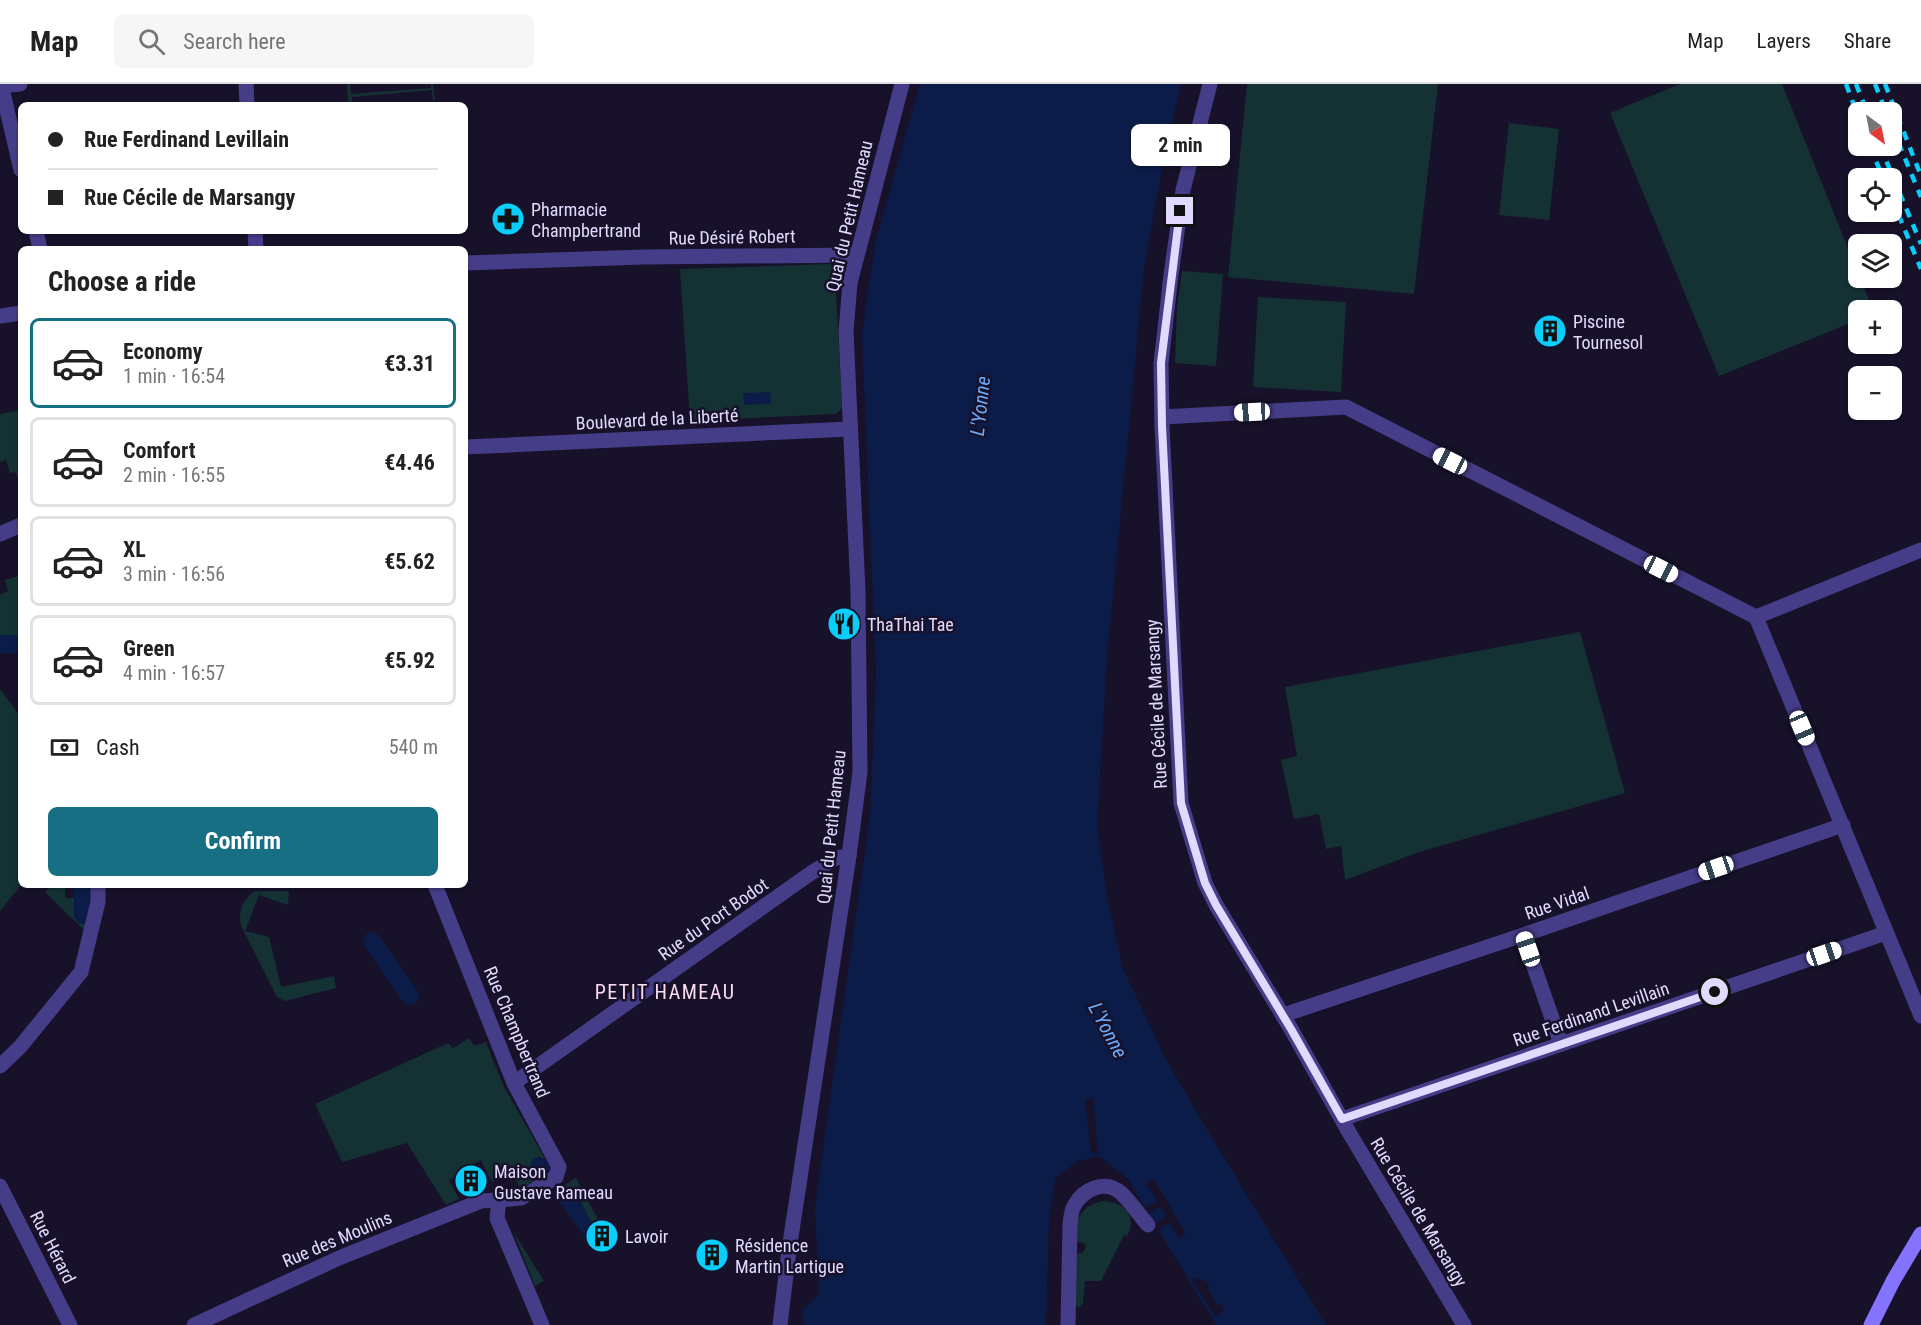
<!DOCTYPE html>
<html lang="en">
<head>
<meta charset="utf-8">
<style>
	body { margin:0; font-family:"Roboto Condensed",sans-serif; background:#f6f6f6; color:#222; height:100vh; display:flex; flex-direction:column; font-size:22px; white-space:nowrap }
	* { box-sizing:border-box; margin:0 }
	p { font-size:20px; color:#767676 }
	.icon { flex:none; width:33px; height:33px; fill:none; stroke:currentColor; stroke-width:2; stroke-linecap:round; stroke-linejoin:round }
	.map { position:relative; flex:1; overflow:hidden }
	.details { position:absolute; left:18px; top:162px; width:450px; height:642px; display:flex; flex-direction:column; background:#fff; border-radius:9px; box-shadow:0 2px 4px #0004 }
	.details>* { flex:none }
	.top-card { position:absolute; left:18px; top:18px; width:450px; height:132px; border-radius:9px; box-shadow:0 2px 4px #0004; display:grid; align-content:center; height:132px; padding:0 30px; background:#fff }
	.needle { width:39px; rotate:148deg }
	.buttons { position:absolute; left:1848px; top:18px; display:grid; gap:12px }
	.buttons a { display:grid; place-items:center; width:54px; height:54px; border-radius:9px; background:#fff; box-shadow:0 2px 4px #0004; font-size:30px }
	.end { position:absolute; width:27px; height:27px; margin:-14px; border:8px solid #e2dafe; background:#111; box-shadow:0 0 0 3px #111 }
	.from { border-radius:50% }
	.bubble { position:absolute; height:42px; border-radius:9px; background:#fff; box-shadow:0 2px 4px #0004; font-size:20px; font-weight:700; line-height:42px; text-align:center }
	.car { position:absolute; width:18px; height:36px; margin:-18px -9px; border-radius:8px; box-shadow:0 0 4px 2px #0007; background:linear-gradient(#fff 24%,#345 0 40%,#fff 0 76%,#345 0 86%,#fff 0) }
	.top-card b { display:flex; align-items:center; gap:21px; height:57px; font-size:22px }
	.top-card b+b { border-top:2px solid #e0e0e0 }
	.top-card i { width:15px; height:15px; background:#222 }
	ul { padding:0; list-style:none }
	li { display:flex; align-items:center; gap:18px; height:90px; margin:0 12px 9px; padding:0 18px; border:3px solid #e0e0e0; border-radius:9px }
	li div { flex:1 }
	li b { display:block; font-size:22px }
	li em { font-style:normal; font-weight:700 }
	li.active { border-color:#176f84 }
	li>.icon { width:54px; height:54px; stroke-width:1.5 }
	h2 { padding:0 30px; font-size:27px; line-height:72px }
	.pay { display:flex; align-items:center; gap:15px; height:66px; padding:0 30px; font-size:22px }
	.pay p { margin-inline-start:auto }
	.button { display:flex; gap:12px; margin-top:auto; padding:12px 30px }
	.button a { flex:1; height:69px; border-radius:9px; background:#176f84; color:#fff; font-size:24px; font-weight:700; line-height:69px; text-align:center }
	header { display:flex; align-items:center; gap:36px; box-sizing:border-box; height:84px; padding:0 30px; background:#fff; border-bottom:2px solid #e0e0e0 }
	header strong { font-size:28px }
	nav { display:flex; gap:33px; margin-inline-start:auto; font-size:21px }
	.search { width:420px; height:54px; background:#f6f6f6; display:flex; align-items:center; gap:15px; box-sizing:border-box; padding:0 21px; border-radius:9px; color:#767676; font-size:22px }
	.map>svg:first-child { display:block }
	.green { fill:#143234 }
	.water { fill:#0c1c48 }
	.pier { fill:#17112a }
	.lines { fill:none; stroke-linecap:round; stroke-linejoin:round }
	.canal { stroke:#0c1c48; stroke-width:18 }
	.minor { stroke:#463d88; stroke-width:15 }
	.tertiary { stroke:#463d88; stroke-width:15 }
	.secondary { stroke:#8373fd; stroke-width:15 }
	.rail { stroke:#09cdfb; stroke-width:4.5; stroke-dasharray:9 8; stroke-linecap:butt }
	.route { stroke:#e2dafe; stroke-width:8 }
	.labels { text-anchor:middle; dominant-baseline:central; stroke-width:5; stroke-linejoin:round; paint-order:stroke }
	.poi-label { font-size:18px; fill:#e2dafe; stroke:#17112a; text-anchor:start }
	.street-label { font-size:18px; fill:#e2dafe; stroke:#17112a }
	.water-label { font-size:20px; font-style:italic; fill:#6aabfd; stroke:#17112a }
	.neighbourhood-label { font-size:20px; letter-spacing:1.5px; fill:#fedcef; stroke:#17112a }
</style>
</head>
<body>
<header>
<strong>Map</strong>
<div class="search"><svg class="icon" aria-label="search" viewBox="0 0 24 24"><circle cx="10" cy="10" r="6"/><path d="M15 15l6 6"/></svg>Search here</div>
<nav><a>Map</a><a>Layers</a><a>Share</a></nav>
</header>
<div class="map">
<svg width="1921" height="1241" viewBox="0 0 1921 1241">
	<rect width="100%" height="100%" fill="#17112a"/>
	<!-- green -->
	<g class="green">
		<polygon points="350,0 351,10 431,4 431,0 433,0 435,16 433,17 432,6 352,13 352,21 348,21 347,1"/>
		<polygon points="1247,0 1438,0 1414,210 1228,193"/>
		<polygon points="1680,0 1782,0 1873,226 1858,226 1858,236 1719,292 1610,29"/>
		<polygon points="1509,39 1559,45 1549,136 1499,131"/>
		<polygon points="830,180 835,186 842,324 836,330 690,337 680,185"/>
		<polygon points="1182,187 1223,190 1216,282 1175,279 1177,224"/>
		<polygon points="1258,213 1346,218 1341,308 1253,303"/>
		<polygon points="21,326 21,398 20,399 15,388 10,389 6,376 0,378 0,330"/>
		<polygon points="21,491 21,554 0,556 0,511 8,507 5,496"/>
		<polygon points="1580,548 1625,709 1419,768 1345,796 1341,762 1326,765 1319,730 1294,735 1281,676 1297,672 1285,603"/>
		<polygon points="0,605 21,633 21,801 0,827"/>
		<polygon points="49,801 65,801 65,814 79,814 78,826 87,835 85,847 45,808 50,803"/>
		<path d="M 254,807 L 289,807 L 288,821 L 259,811 L 245,847 L 269,853 L 281,903 L 334,892 L 336,904 L 285,917 L 277,913 L 241,842 C 238,826 242,818 254,807 Z"/>
		<polygon points="469,954 474,962 486,958 503,1001 548,1080 545,1090 521,1105 511,1088 492,1098 481,1076 457,1088 458,1092 449,1096 459,1115 446,1121 407,1059 342,1078 315,1020 448,959 453,964"/>
		<polygon points="576,1094 599,1138 593,1142 579,1115 573,1118 561,1103"/>
		<path d="M 1102,1117 C 1124,1117 1138,1132 1127,1152 L 1124,1151 L 1101,1197 L 1085,1197 L 1083,1219 L 1079,1224 L 1076,1221 L 1076,1169 L 1083,1169 L 1086,1162 L 1082,1158 L 1075,1158 C 1077,1136 1077,1124 1102,1117 Z"/>
		<polygon points="513,1147 544,1197 535,1202"/>
	</g>
	<!-- water -->
	<g class="water">
		<polygon points="920,0 1181,0 1164,74 1144,183 1107,574 1097,741 1106,807 1122,882 1163,970 1200,1034 1326,1241 1216,1241 1128,1095 1099,1072 1078,1077 1056,1093 1049,1134 1046,1241 804,1241 802,1227 819,1210 815,1123 870,731 876,590 862,249 875,160"/>
		<polygon points="770,308 771,320 744,321 743,309"/>
		<polygon points="561,1103 573,1118 579,1115 606,1165 598,1170 552,1108"/>
	</g>
	<!-- pier -->
	<g class="pier">
		<polygon points="1093,1014 1098,1069 1091,1069 1085,1016"/>
		<polygon points="1154,1095 1186,1150 1179,1154 1170,1139 1156,1147 1153,1141 1166,1132 1160,1123 1147,1131 1143,1125 1157,1116 1146,1099"/>
		<polygon points="1196,1193 1209,1199 1208,1206 1218,1222 1221,1220 1224,1226 1215,1232 1192,1196"/>
	</g>
	<g class="lines">
		<!-- canal -->
		<g class="canal">
			<polyline points="0,560 21,560"/>
			<polyline points="83,831 83,801"/>
			<polyline points="372,857 410,912"/>
			<polyline points="539,1082 546,1087"/>
		</g>
		<!-- minor -->
		<g class="minor">
			<polyline points="1,0 21,86"/>
			<polyline points="1210,0 1183,106 1171,191 1161,279 1162,342 1181,719 1205,799 1216,821 1291,945 1350,1050 1464,1241"/>
			<polyline points="1,2 20,0"/>
			<polyline points="36,147 40,165"/>
			<polyline points="465,179 643,173 856,171"/>
			<polyline points="0,232 21,229"/>
			<polyline points="1162,333 1346,323 1756,533 1921,932"/>
			<polyline points="465,363 850,345"/>
			<polyline points="1756,533 1921,466"/>
			<polyline points="435,801 514,999 559,1083 556,1093 521,1114 499,1116 497,1134 542,1241"/>
			<polyline points="1523,851 1561,960"/>
			<polyline points="1283,931 1523,851 1843,741"/>
			<polyline points="0,982 20,963 81,888 98,818 98,801"/>
			<polyline points="514,999 811,789 836,774 849,772"/>
			<polyline points="1342,1035 1886,849"/>
			<polyline points="0,1102 70,1241"/>
			<polyline points="194,1241 339,1174 481,1117 499,1116"/>
			<polyline points="780,1241 789,1166 849,772 860,688 858,507 846,247 850,199 902,0"/>
			<path d="M 1068,1241 L 1070,1140 C 1071,1134 1071,1127 1074,1122 C 1083,1105 1105,1095 1121,1109 C 1131,1118 1139,1131 1148,1141"/>
		</g>
		<!-- tertiary -->
		<g class="tertiary">
			<polyline points="246,0 247,21"/>
			<polyline points="255,147 256,165"/>
			<polyline points="0,450 21,441"/>
		</g>
		<!-- secondary -->
		<polyline class="secondary" points="1871,1241 1893,1197 1921,1150"/>
		<!-- rail -->
		<g class="rail">
			<polyline points="1846,0 1858,32"/>
			<polyline points="1856,0 1867,28"/>
			<polyline points="1875,0 1886,28"/>
			<polyline points="1885,0 1921,92"/>
			<polyline points="1892,43 1921,113"/>
			<polyline points="1870,62 1883,94"/>
			<polyline points="1880,62 1921,160"/>
			<polyline points="1892,115 1921,185"/>
		</g>
	</g>
	<g class="lines">
		<!-- route -->
		<polyline class="route" points="1180,127 1161,279 1162,342 1181,719 1205,799 1216,821 1291,945 1342,1035 1715,908"/>
	</g>
	<!-- icons -->
	<defs>
		<symbol id="pharmacy-disc" viewBox="-11 -11 22 22"><circle r="9.5" fill="#09cdfb" stroke="#17112a"/><path d="M-2-6h4v4h4v4h-4v4h-4v-4h-4v-4h4Z" fill="#111"/></symbol>
		<symbol id="building-disc" viewBox="-11 -11 22 22"><circle r="9.5" fill="#09cdfb" stroke="#17112a"/><path d="M-4-6H4V6H1V3H-1V6H-4ZM-2.5-4.3h1.7v1.8h-1.7ZM.8-4.3h1.7v1.8H.8ZM-2.5-1h1.7V.8h-1.7ZM.8-1h1.7V.8H.8Z" fill="#111"/></symbol>
		<symbol id="restaurant-disc" viewBox="-11 -11 22 22"><circle r="9.5" fill="#09cdfb" stroke="#17112a"/><path d="M-5-6h1v4h1v-4h1v4h1v-4h1v5L-1.5 .5V6h-2V.5L-5-1ZM5-6V6H3V1.5H1.5Q1.5-4 5-6Z" fill="#111"/></symbol>
	</defs>
	<g fill-rule="evenodd">
		<use href="#pharmacy-disc" x="489" y="116" width="38" height="38"/>
		<use href="#building-disc" x="1531" y="228" width="38" height="38"/>
		<use href="#restaurant-disc" x="825" y="521" width="38" height="38"/>
		<use href="#building-disc" x="452" y="1078" width="38" height="38"/>
		<use href="#building-disc" x="583" y="1133" width="38" height="38"/>
		<use href="#building-disc" x="693" y="1152" width="38" height="38"/>
	</g>
	<g class="labels">
		<!-- poi labels -->
		<g class="poi-label">
			<text x="531" y="125">Pharmacie<tspan x="531" dy="21">Champbertrand</tspan></text>
			<text x="1573" y="237">Piscine<tspan x="1573" dy="21">Tournesol</tspan></text>
			<text x="867" y="540">ThaThai Tae</text>
			<text x="494" y="1087">Maison<tspan x="494" dy="21">Gustave Rameau</tspan></text>
			<text x="625" y="1152">Lavoir</text>
			<text x="735" y="1161">Résidence<tspan x="735" dy="21">Martin Lartigue</tspan></text>
		</g>
		<!-- street labels -->
		<g class="street-label">
			<text transform="translate(849 132) rotate(-77)">Quai du Petit Hameau</text>
			<text transform="translate(732 153) rotate(-1)">Rue Désiré Robert</text>
			<text transform="translate(657 335) rotate(-3)">Boulevard de la Liberté</text>
			<text transform="translate(1156 620) rotate(-93)">Rue Cécile de Marsangy</text>
			<text transform="translate(831 743) rotate(-84)">Quai du Petit Hameau</text>
			<text transform="translate(1557 819) rotate(-19)">Rue Vidal</text>
			<text transform="translate(713 835) rotate(-35)">Rue du Port Bodot</text>
			<text transform="translate(1591 930) rotate(-19)">Rue Ferdinand Levillain</text>
			<text transform="translate(517 948) rotate(67)">Rue Champbertrand</text>
			<text transform="translate(1419 1128) rotate(59)">Rue Cécile de Marsangy</text>
			<text transform="translate(337 1155) rotate(-23)">Rue des Moulins</text>
			<text transform="translate(53 1163) rotate(63)">Rue Hérard</text>
		</g>
		<!-- water labels -->
		<g class="water-label">
			<text transform="translate(980 322) rotate(-84)">L'Yonne</text>
			<text transform="translate(1108 946) rotate(62)">L'Yonne</text>
		</g>
		<!-- neighbourhood labels -->
		<g class="neighbourhood-label">
			<text x="665" y="908">PETIT HAMEAU</text>
		</g>
	</g>
</svg>
<div class="buttons">
<a><svg class="needle" viewBox="-14 -14 28 28"><path d="M0-13l5 13h-10z" fill="#e53935"/><path d="M0 13l5-13h-10z" fill="#767676"/></svg></a>
<a><svg class="icon" aria-label="locate" viewBox="0 0 24 24"><circle cx="12" cy="12" r="6"/><path d="M12 2v4M12 18v4M2 12h4M18 12h4"/></svg></a>
<a><svg class="icon" aria-label="layers" viewBox="0 0 24 24"><path d="M12 4l9 5-9 5-9-5zM3 14l9 5 9-5"/></svg></a>
<a>+</a>
<a>−</a>
</div>
<i class="end from" style="left:1715px;top:908px"></i>
<i class="end" style="left:1180px;top:127px"></i>
<div class="bubble" style="left:1131px;top:40px;width:99px">2 min</div>
<i class="car" style="left:1252px;top:328px;rotate:267deg"></i>
<i class="car" style="left:1450px;top:377px;rotate:297deg"></i>
<i class="car" style="left:1661px;top:485px;rotate:117deg"></i>
<i class="car" style="left:1802px;top:644px;rotate:157deg"></i>
<i class="car" style="left:1716px;top:784px;rotate:251deg"></i>
<i class="car" style="left:1528px;top:865px;rotate:341deg"></i>
<i class="car" style="left:1824px;top:870px;rotate:71deg"></i>
<div class="top-card">
<b><i class="from"></i>Rue Ferdinand Levillain</b>
<b><i></i>Rue Cécile de Marsangy</b>
</div>
<section class="details">
<h2>Choose a ride</h2>
<ul>
<li class="active"><svg class="icon" aria-label="car" viewBox="0 0 24 24"><path d="M5 17H2v-5l4-1 3-4h7l3 4 3 1v5h-3M9 17h6M6 11h13"/><circle cx="7" cy="17" r="2"/><circle cx="17" cy="17" r="2"/></svg><div><b>Economy</b><p>1 min · 16:54</p></div><em>€3.31</em></li>
<li><svg class="icon" aria-label="car" viewBox="0 0 24 24"><path d="M5 17H2v-5l4-1 3-4h7l3 4 3 1v5h-3M9 17h6M6 11h13"/><circle cx="7" cy="17" r="2"/><circle cx="17" cy="17" r="2"/></svg><div><b>Comfort</b><p>2 min · 16:55</p></div><em>€4.46</em></li>
<li><svg class="icon" aria-label="car" viewBox="0 0 24 24"><path d="M5 17H2v-5l4-1 3-4h7l3 4 3 1v5h-3M9 17h6M6 11h13"/><circle cx="7" cy="17" r="2"/><circle cx="17" cy="17" r="2"/></svg><div><b>XL</b><p>3 min · 16:56</p></div><em>€5.62</em></li>
<li><svg class="icon" aria-label="car" viewBox="0 0 24 24"><path d="M5 17H2v-5l4-1 3-4h7l3 4 3 1v5h-3M9 17h6M6 11h13"/><circle cx="7" cy="17" r="2"/><circle cx="17" cy="17" r="2"/></svg><div><b>Green</b><p>4 min · 16:57</p></div><em>€5.92</em></li>
</ul>
<div class="pay"><svg class="icon" aria-label="cash" viewBox="0 0 24 24"><path d="M3 7h18v10H3z"/><circle cx="12" cy="12" r="2"/></svg>Cash<p>540 m</p></div>
<div class="button"><a>Confirm</a></div>
</section>
</div>
</body>
</html>
